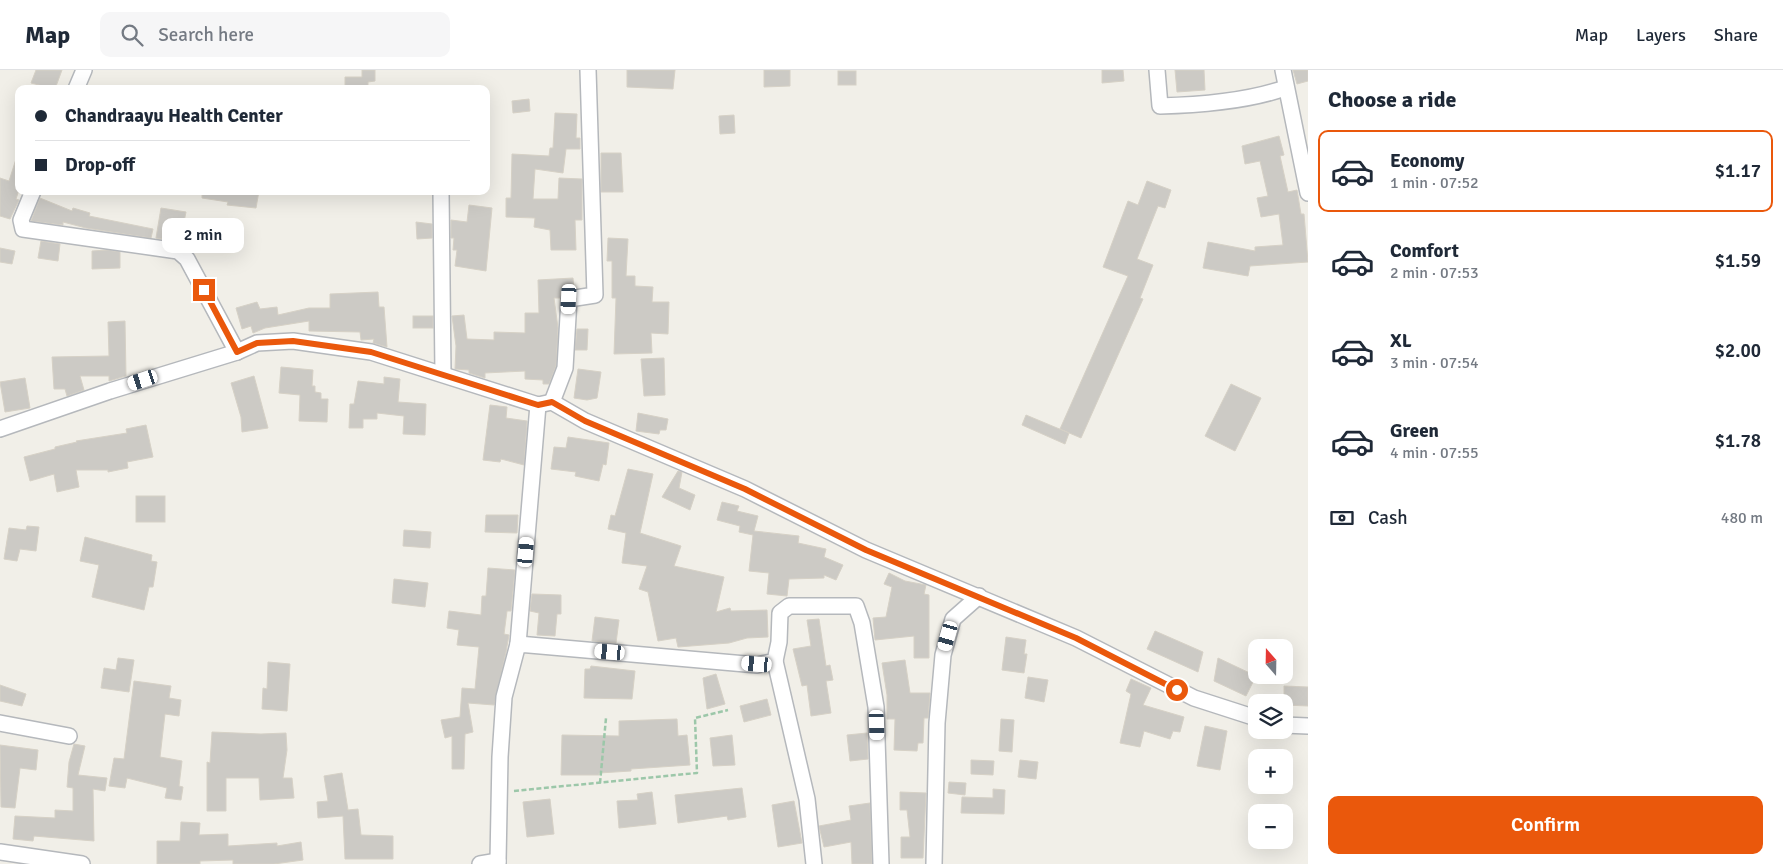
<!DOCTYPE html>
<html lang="en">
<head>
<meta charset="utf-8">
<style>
	body { margin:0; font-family:Signika,sans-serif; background:#f6f6f7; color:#1f2937; height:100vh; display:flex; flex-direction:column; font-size:19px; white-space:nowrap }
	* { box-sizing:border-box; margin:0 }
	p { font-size:16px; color:#747a83 }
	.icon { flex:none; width:28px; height:28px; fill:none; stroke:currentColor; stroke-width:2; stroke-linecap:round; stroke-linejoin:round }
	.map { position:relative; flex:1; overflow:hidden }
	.details { display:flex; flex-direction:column; background:#fff; width:475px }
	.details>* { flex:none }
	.top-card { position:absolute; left:15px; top:15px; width:475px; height:110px; border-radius:10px; box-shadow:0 5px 20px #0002; display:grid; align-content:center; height:110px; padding:0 20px; background:#fff }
	.needle { width:32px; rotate:340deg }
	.fabs { position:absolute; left:1248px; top:569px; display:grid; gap:10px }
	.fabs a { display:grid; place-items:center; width:45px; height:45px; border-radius:10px; background:#fff; box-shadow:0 5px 20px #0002; font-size:25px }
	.end { position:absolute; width:22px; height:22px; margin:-11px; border:6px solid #ea580c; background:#fff; box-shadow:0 0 0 2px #fff }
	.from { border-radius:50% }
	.bubble { position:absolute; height:35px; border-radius:10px; background:#fff; box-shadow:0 5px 20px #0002; font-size:16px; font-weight:600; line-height:35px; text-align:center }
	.car { position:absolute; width:15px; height:30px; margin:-15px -8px; border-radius:6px; box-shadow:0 0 4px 1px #0007; background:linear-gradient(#fff 24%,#345 0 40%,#fff 0 76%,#345 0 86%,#fff 0) }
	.top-card b { display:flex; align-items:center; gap:18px; height:48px; font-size:19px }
	.top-card b+b { border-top:1px solid #e0e1e3 }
	.top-card i { width:12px; height:12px; background:#1f2937 }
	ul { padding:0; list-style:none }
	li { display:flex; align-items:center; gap:15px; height:82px; margin:0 10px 8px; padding:0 10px; border:2px solid transparent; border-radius:10px }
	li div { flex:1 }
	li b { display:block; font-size:19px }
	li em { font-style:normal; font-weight:600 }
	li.on { border-color:#ea580c }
	li>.icon { width:45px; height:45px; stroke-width:1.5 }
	h2 { padding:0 20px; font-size:22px; line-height:60px }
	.pay { display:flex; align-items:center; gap:12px; height:55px; padding:0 20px; font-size:19px }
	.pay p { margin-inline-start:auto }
	.cta { display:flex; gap:10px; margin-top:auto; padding:10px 20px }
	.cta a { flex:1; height:58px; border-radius:10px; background:#ea580c; color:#fff; font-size:20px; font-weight:600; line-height:58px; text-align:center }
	header { display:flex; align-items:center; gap:30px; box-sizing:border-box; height:70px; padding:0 25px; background:#fff; border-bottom:1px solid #e0e1e3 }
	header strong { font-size:24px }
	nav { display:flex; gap:28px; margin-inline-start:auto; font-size:18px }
	.search { width:350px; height:45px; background:#f6f6f7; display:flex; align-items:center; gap:12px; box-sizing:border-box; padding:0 18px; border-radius:10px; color:#747a83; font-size:19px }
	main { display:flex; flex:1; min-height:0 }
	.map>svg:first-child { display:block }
	.building { fill:#cccac5; stroke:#d6d1c6 }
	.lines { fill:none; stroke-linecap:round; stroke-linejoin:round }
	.street-casing { stroke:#b5b8bc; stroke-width:18 }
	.path { stroke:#9cc7a9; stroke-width:2.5; stroke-dasharray:5 2.5; stroke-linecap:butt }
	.street { stroke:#fff; stroke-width:15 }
	.route { stroke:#ea580c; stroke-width:6 }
</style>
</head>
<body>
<header>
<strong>Map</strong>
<div class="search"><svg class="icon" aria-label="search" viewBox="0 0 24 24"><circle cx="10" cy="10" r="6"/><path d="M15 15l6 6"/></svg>Search here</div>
<nav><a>Map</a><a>Layers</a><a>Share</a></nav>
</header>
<main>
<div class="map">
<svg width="1308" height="794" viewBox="0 0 1308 794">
	<rect width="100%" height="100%" fill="#f1efe8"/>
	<!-- building -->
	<g class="building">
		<polygon points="36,0 62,0 55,19 31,13"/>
		<polygon points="362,0 375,0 375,11 368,12 368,19 345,19 345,7 362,7"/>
		<polygon points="627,0 675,0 673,19 627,17"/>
		<polygon points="764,0 790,0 790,16 764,17"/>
		<polygon points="1102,0 1123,0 1124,11 1102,13"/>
		<polygon points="1175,0 1204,0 1205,20 1177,22"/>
		<polygon points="1293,0 1308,0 1308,11 1297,14"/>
		<rect x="838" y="1" width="18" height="14"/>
		<polygon points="529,29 530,41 513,43 512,31"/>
		<polygon points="555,43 577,44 576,68 580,68 580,79 566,79 563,103 535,99 533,129 558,129 559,108 582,109 582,150 575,150 576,180 551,180 550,160 534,157 535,148 506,147 506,128 511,128 512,84 549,86 550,78 553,78"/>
		<polygon points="734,45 735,63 720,64 719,46"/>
		<polygon points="1279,66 1284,85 1280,86 1288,122 1297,120 1301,144 1304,144 1308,192 1250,196 1248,206 1203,198 1208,172 1255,181 1255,177 1283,175 1279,144 1261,147 1257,128 1268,126 1260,91 1245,94 1242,76"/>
		<polygon points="601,83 621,83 623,122 601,122"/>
		<polygon points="16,89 19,90 19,120 16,129 19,130 10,149 0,146 0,108 9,111"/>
		<polygon points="1147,111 1171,120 1165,138 1158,136 1137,189 1153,195 1140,228 1143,229 1081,368 1060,359 1128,206 1103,197 1128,131 1138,135"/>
		<polygon points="202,121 259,121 256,138 227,135 228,132 202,128"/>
		<polygon points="40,128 72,141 73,138 90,143 89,146 153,159 151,168 86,158 63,152 63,155 31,151"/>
		<polygon points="469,135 492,138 486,201 455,196 457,180 453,180 454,168 451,168 451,150 467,152"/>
		<polygon points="161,138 186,142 180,172 156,168"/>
		<polygon points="416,152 432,154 432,168 417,169"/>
		<polygon points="608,168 628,169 626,206 635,206 635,216 653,217 652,232 669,232 668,264 651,263 652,283 614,284 616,228 612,228 612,191 607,191"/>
		<polygon points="41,171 60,174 58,191 38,188"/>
		<polygon points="0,178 15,181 12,194 0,192"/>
		<polygon points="107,180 120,182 120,198 92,199 92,181"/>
		<polygon points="573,208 574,219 564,221 560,228 554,228 558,258 556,296 549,314 543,314 543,310 525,309 525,301 485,303 485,308 469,303 469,300 455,299 456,276 452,246 464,245 467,269 494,270 494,262 525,263 525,243 539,243 538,210"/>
		<polygon points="378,222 379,237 384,237 387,277 373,273 374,269 361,270 360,262 309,261 309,251 265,258 253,263 251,256 242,259 236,238 257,232 260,239 277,237 278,245 309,238 330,238 330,224"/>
		<rect x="413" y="246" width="20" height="12"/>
		<polygon points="125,251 126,306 109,311 109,306 80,306 84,320 67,326 65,319 54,319 52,287 109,286 108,252"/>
		<polygon points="577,259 588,259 587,280 575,280"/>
		<polygon points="664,288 665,325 644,326 641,289"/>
		<polygon points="281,297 313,300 312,316 315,316 315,322 321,323 321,329 328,329 327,352 299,351 300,325 279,323"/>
		<polygon points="578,299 601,302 597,328 587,330 574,328"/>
		<polygon points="254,306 268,358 242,362 241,347 231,313"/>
		<polygon points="384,307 400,309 398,332 426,334 425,365 403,364 404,346 377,343 377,349 363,349 363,358 349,358 350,334 354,334 358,311 384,314"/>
		<polygon points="25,308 30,338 5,342 0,312"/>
		<polygon points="1231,314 1261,328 1235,381 1205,366"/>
		<polygon points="490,335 507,337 506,348 527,351 524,395 501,389 500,392 483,390"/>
		<polygon points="638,343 668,349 666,360 660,360 659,364 636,361"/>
		<polygon points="1026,345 1069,363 1065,374 1022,355"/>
		<polygon points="146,355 153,387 127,392 128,398 108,402 108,400 76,400 79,417 57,422 54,404 30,411 24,387 55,379 55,377 77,372 76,371 127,363 126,359"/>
		<polygon points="568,367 609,373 606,395 603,394 599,411 575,406 576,402 551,399 554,377 566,378"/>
		<polygon points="628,399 653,404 640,463 681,476 674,496 724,507 716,542 730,538 731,541 767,540 768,567 747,568 729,573 678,577 676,568 658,571 648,522 639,519 647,496 622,493 626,463 608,459 611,445 615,446"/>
		<polygon points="678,401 682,402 679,418 695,425 690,440 662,427"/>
		<rect x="136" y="426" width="29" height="26"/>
		<polygon points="722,432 739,436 737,441 758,446 754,461 799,466 798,473 826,479 824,487 843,495 836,510 824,505 824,508 789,509 787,526 767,524 769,503 749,501 753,465 739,462 740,456 717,450"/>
		<polygon points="486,445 518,445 517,463 485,462"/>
		<polygon points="27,456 39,457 36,481 20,479 17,491 4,489 9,458 26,460"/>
		<polygon points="404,460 431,462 430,478 403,476"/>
		<polygon points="85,467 152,485 151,491 157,492 153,517 149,517 144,540 92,527 99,495 80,491"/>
		<polygon points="488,498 515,500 511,541 507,541 504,564 509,565 506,582 494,635 468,633 473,662 465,664 464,699 452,699 452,666 445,668 441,650 460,647 462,618 475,619 479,577 457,575 459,560 447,558 449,541 481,545 482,526 486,526"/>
		<polygon points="889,503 905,511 926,515 924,524 929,525 929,588 914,588 914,566 875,570 873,548 886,547 892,517 884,514"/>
		<polygon points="394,509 428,513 425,537 392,533"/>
		<polygon points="532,524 561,525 561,544 557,544 555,566 537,565 539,543 530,541"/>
		<polygon points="595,547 619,550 616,573 592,571"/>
		<polygon points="819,549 826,596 830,595 833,610 826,611 831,643 811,646 807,615 802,616 793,579 811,576 807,550"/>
		<polygon points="1155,561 1203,582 1198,602 1147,579"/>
		<polygon points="1006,567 1026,570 1024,584 1027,584 1024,603 1002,600"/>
		<polygon points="118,588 134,590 129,622 101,618 104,598 116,600"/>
		<polygon points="1218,588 1256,606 1246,626 1214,611"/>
		<polygon points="905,590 910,623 930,623 928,648 924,648 923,673 918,673 917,681 894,680 895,649 887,649 887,625 882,593"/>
		<polygon points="268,592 290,594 287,641 262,639 263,618 267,619"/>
		<polygon points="591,596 635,601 632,629 584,628 585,599 590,599"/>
		<polygon points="716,604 725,634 707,639 703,608"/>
		<polygon points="1028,607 1048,610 1044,632 1025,628"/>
		<polygon points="1131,609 1151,618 1143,635 1184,647 1180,662 1173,661 1170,669 1144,661 1140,677 1120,673 1131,624 1126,621"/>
		<polygon points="134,611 171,616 169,628 181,630 179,646 165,644 160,687 182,691 179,716 183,717 181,730 165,728 167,718 127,708 125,718 109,716 114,688 124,689"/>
		<polygon points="0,615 26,624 22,636 0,631"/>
		<polygon points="1284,616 1308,617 1308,636 1284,635"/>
		<polygon points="767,629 771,645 744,652 740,636"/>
		<polygon points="677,649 678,666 687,665 690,695 631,699 631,701 599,703 599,705 561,705 562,665 619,666 619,651"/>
		<polygon points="1001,649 1014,650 1012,682 999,681"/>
		<polygon points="1205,656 1227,661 1220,700 1197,696"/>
		<polygon points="212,662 261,664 286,663 287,680 283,708 292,708 294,728 260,730 259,708 226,708 226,741 207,741 207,692 210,693"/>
		<polygon points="867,663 868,689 850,691 847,665"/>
		<polygon points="732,665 735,695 713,696 710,668"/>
		<polygon points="74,674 85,676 78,705 107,708 105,721 93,719 94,771 34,766 33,771 13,769 15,746 55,748 55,740 73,741 73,718 67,717 69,692"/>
		<polygon points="0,675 38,680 36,700 20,698 15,738 1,737"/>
		<polygon points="971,690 994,691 993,705 971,704"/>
		<polygon points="1020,690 1038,692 1036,709 1018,707"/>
		<polygon points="342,703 348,740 358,739 361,765 393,766 393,789 345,789 343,746 318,748 317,732 328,731 324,706"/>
		<polygon points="949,712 966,713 965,725 948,723"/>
		<polygon points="742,718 746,747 728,750 727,746 678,753 675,725"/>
		<polygon points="993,719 1005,720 1004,744 961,743 962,727 993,728"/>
		<polygon points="652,722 656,754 619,758 617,731 638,730 637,724"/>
		<polygon points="900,722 926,723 923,788 901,788 901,767 910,767 907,740 900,740"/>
		<polygon points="550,729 554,764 527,767 523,732"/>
		<polygon points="794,731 802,773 778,777 772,735"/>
		<polygon points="870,733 872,794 852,794 851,772 824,777 819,756 851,750 849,736"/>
		<polygon points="181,752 200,753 199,765 228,764 228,776 277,773 277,776 301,772 303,790 274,794 233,794 233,790 200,791 200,794 157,794 157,771 180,771"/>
	</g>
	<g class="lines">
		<defs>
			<g id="street">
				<path d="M 1157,0 L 1160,36 C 1199,35 1248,31 1285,18"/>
				<polyline points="1283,0 1308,123"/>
				<polyline points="76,19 84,0"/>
				<polyline points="33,121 21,150 23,159 178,181 187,189 237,282"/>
				<polyline points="441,121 443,304"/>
				<polyline points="552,332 565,298 569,229 595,225 588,0"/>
				<polyline points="0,359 110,321 237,282 257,273 293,271 371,282 538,335 552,332 585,351 745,419 866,480 1076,568 1194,628 1256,648"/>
				<polyline points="518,574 538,335"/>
				<polyline points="775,591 807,729 814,794"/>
				<polyline points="0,653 69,666"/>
				<polyline points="1284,655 1308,656"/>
				<polyline points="0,782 82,794"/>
				<polyline points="498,791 500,687 504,627 518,574 757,595 775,591 779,572 780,543 789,536 856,536 862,553 876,637 881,794"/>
				<polyline points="480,794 498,791 498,794"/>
				<polyline points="934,794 937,653 943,585 953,549 979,526"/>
			</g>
		</defs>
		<!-- street casing -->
		<use href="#street" class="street-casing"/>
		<!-- path -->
		<g class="path">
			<polyline points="600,713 606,648"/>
			<polyline points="514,721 697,703 695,648 728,640"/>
		</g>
		<!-- street -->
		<use href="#street" class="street"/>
	</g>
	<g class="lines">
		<!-- route -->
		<polyline class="route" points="204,220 237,282 257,273 293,271 371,282 538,335 552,332 585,351 745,419 866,480 1076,568 1177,620"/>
	</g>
</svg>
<div class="fabs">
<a><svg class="needle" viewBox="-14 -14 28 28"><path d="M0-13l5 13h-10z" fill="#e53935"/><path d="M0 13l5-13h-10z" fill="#747a83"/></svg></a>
<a><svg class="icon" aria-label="layers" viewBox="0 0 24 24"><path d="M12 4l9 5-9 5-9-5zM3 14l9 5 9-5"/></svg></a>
<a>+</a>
<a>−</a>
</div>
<i class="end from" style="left:1177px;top:620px"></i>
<i class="end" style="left:204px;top:220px"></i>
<div class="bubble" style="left:162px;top:148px;width:82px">2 min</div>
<i class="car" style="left:569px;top:229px;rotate:183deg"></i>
<i class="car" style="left:143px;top:310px;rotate:252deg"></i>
<i class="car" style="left:526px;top:482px;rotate:5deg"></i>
<i class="car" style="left:948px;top:566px;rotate:196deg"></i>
<i class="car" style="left:610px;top:582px;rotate:275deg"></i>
<i class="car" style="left:757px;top:594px;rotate:275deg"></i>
<i class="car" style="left:877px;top:655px;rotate:178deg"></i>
<div class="top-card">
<b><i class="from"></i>Chandraayu Health Center</b>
<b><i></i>Drop-off</b>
</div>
</div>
<section class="details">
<h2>Choose a ride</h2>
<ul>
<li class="on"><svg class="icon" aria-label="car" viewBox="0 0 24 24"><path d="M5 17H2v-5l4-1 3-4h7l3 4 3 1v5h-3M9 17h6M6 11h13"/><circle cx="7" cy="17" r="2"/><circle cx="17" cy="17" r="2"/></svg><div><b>Economy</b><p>1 min · 07:52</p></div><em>$1.17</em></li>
<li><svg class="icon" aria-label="car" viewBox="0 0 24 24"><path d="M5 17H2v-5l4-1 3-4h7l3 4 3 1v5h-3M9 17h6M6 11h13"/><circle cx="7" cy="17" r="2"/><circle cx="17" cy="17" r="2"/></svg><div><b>Comfort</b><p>2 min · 07:53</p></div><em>$1.59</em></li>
<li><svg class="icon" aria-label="car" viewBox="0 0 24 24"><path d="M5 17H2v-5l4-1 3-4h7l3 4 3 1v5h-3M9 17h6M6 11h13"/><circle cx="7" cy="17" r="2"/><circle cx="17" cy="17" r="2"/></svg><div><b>XL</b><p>3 min · 07:54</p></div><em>$2.00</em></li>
<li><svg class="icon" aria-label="car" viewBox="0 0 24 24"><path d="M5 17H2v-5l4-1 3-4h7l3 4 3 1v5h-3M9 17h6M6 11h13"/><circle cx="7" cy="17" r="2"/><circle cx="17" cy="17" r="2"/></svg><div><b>Green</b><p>4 min · 07:55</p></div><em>$1.78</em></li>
</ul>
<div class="pay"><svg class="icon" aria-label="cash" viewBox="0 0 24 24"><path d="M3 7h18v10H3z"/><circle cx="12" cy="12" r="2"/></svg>Cash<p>480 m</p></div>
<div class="cta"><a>Confirm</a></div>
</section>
</main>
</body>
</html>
